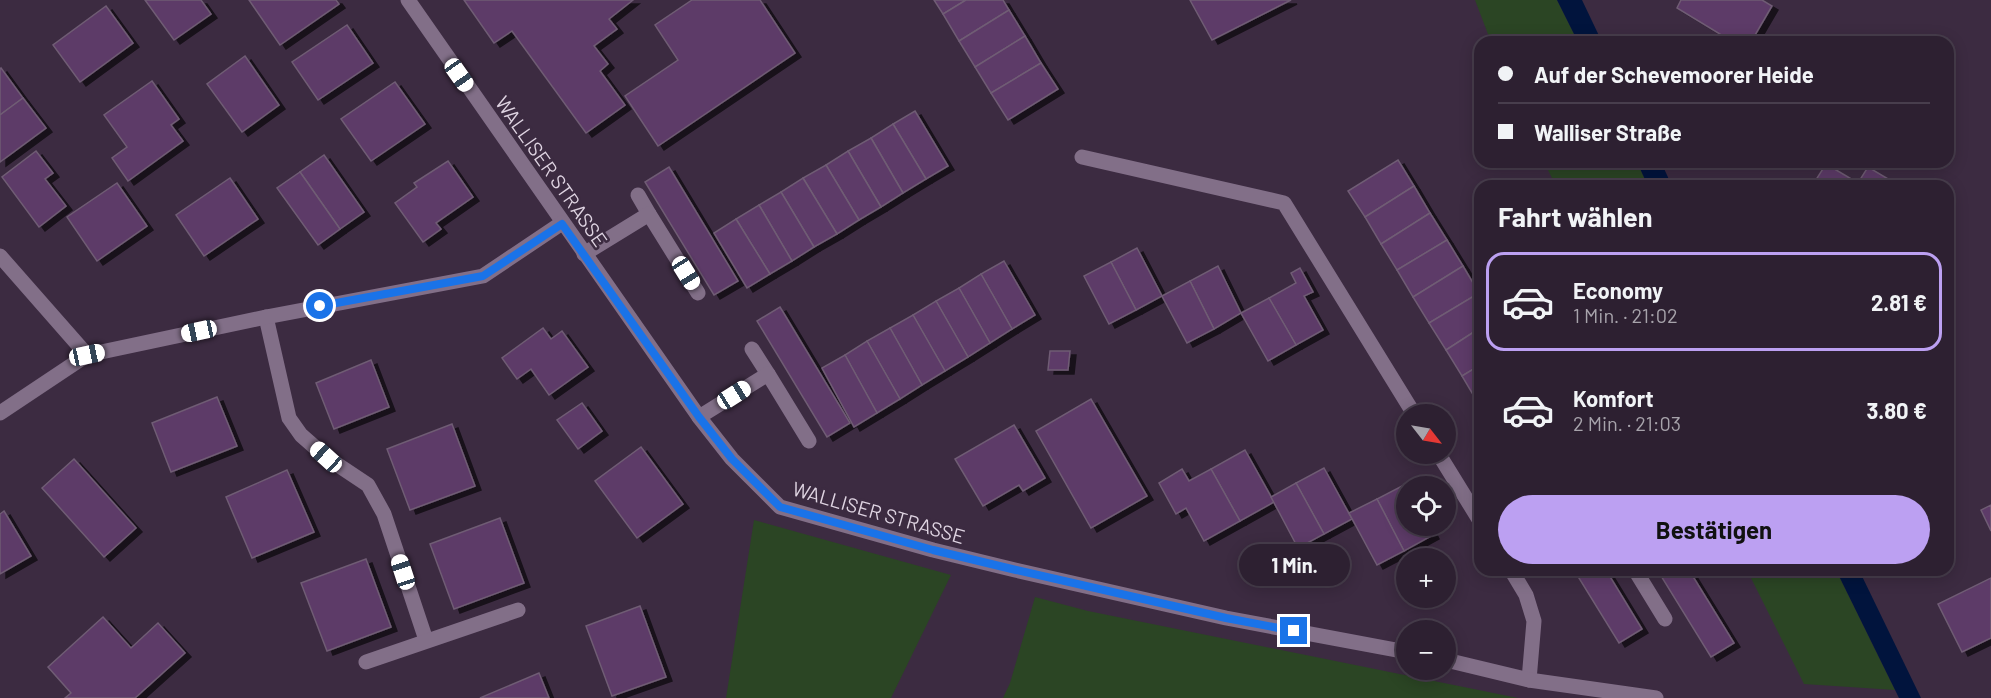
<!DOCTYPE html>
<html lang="de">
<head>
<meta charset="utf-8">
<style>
	body { margin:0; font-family:Barlow,sans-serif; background:#392d3d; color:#f1f3f6; height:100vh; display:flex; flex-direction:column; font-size:22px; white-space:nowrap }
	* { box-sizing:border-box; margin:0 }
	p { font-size:20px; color:#a7a3ab }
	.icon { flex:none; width:33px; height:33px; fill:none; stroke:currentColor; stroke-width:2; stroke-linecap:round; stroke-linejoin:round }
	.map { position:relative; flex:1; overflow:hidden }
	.drawer { position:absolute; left:1474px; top:180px; width:480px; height:396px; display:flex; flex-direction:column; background:#2d2031; border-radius:18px; box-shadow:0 3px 15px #0003,0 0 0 2px #483e4d }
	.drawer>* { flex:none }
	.top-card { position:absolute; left:1474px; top:36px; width:480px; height:132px; border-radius:18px; box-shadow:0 3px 15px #0003,0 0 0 2px #483e4d; display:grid; align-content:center; height:132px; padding:0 24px; background:#2d2031 }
	.needle { width:39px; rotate:121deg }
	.tools { position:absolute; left:1396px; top:404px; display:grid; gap:12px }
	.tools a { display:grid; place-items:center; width:60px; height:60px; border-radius:50%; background:#2d2031; box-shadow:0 3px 15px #0003,0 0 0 2px #483e4d; font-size:30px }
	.end { position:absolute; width:27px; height:27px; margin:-14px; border:8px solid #1a73e8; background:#fff; box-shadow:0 0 0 3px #fff }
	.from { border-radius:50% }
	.bubble { position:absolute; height:42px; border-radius:21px; background:#2d2031; box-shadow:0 3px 15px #0003,0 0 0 2px #483e4d; font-size:20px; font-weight:700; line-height:42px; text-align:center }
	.car { position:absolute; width:18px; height:36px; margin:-18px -9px; border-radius:8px; box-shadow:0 0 4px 2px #0007; background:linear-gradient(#fff 24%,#345 0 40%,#fff 0 76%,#345 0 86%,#fff 0) }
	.top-card b { display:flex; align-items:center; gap:21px; height:57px; font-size:22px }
	.top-card b+b { border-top:2px solid #483e4d }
	.top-card i { width:15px; height:15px; background:#f1f3f6 }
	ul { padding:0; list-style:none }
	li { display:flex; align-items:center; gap:18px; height:99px; margin:0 12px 9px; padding:0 12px; border:3px solid transparent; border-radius:18px }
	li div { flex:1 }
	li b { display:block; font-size:22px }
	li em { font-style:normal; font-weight:700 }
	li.on { border-color:#bca0f2 }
	li>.icon { width:54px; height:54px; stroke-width:1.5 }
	h2 { padding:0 24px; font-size:27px; line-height:72px }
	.action { display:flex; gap:12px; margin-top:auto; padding:12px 24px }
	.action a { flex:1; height:69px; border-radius:36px; background:#bca0f2; color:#111; font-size:24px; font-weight:700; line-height:69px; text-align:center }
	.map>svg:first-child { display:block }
	.green { fill:#2b4524 }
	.water { fill:#01143d }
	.building { fill:#5d3a67; stroke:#6f5c74; stroke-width:1.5; filter:url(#shadow) }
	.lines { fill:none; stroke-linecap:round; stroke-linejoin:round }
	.minor { stroke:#826f88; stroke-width:15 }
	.route { stroke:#1a73e8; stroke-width:8 }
	.labels { text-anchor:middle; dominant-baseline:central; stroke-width:5; stroke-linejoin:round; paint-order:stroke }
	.street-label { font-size:20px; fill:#dfd4e2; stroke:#3c2b41 }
</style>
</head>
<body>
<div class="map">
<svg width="1991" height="698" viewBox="0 0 1991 698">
	<defs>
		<filter id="shadow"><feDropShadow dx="6" dy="4" stdDeviation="0" flood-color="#0009"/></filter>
	</defs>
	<rect width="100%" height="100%" fill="#3c2b41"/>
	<!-- green -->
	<g class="green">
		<polygon points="1475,0 1557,0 1578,42 1491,42"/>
		<polygon points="1544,162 1637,162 1648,186 1556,186"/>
		<polygon points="754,520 951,575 891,698 726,698"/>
		<polygon points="1747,570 1836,570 1895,690 1804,684"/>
		<polygon points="1035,597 1088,611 1518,698 1003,698 1010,683"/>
	</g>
	<!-- water -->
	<g class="water">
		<polygon points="1557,0 1582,0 1602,42 1578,42"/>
		<polygon points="1637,162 1661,162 1672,186 1648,186"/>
		<polygon points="1836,570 1859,570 1921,698 1899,698"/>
	</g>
	<!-- building -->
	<g class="building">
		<polygon points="145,0 201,0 211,14 174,40"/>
		<polygon points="249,0 336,0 339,4 280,45"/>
		<polygon points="464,0 633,0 609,19 617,29 594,46 608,64 600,71 625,105 586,133 512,31 494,43"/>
		<polygon points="692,0 760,0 795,53 658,146 625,96 678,60 655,25"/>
		<polygon points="934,0 966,0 943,14"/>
		<polygon points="966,0 1003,0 1009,10 959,41 943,14"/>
		<polygon points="1190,0 1291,0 1212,40"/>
		<polygon points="1681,0 1762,0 1772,6 1751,42 1733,42 1677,8"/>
		<polygon points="106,6 133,43 80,82 53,45"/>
		<polygon points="1009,10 1025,36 975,67 959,41"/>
		<polygon points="347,25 373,63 318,100 292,62"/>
		<polygon points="1025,36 1041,63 991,93 975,67"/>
		<polygon points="245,56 279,105 242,132 207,84"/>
		<polygon points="1041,63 1058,89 1008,120 991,93"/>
		<polygon points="1,68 23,98 0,115 0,69"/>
		<polygon points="152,81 179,119 171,125 183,141 128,181 112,158 127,147 104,115"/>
		<polygon points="395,82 425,124 371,161 341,119"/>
		<polygon points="23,98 46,128 0,162 0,115"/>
		<polygon points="915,111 948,166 926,179 893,124"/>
		<polygon points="893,124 926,179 903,193 871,138"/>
		<polygon points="871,138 903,193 881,207 848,151"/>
		<polygon points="36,151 53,173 45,179 66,206 39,227 2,177"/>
		<polygon points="848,151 881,207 859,220 826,165"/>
		<polygon points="324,155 364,212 340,229 300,172"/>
		<polygon points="1398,160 1414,186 1365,217 1348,191"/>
		<polygon points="448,161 473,197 436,223 441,229 423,242 395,203 417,187 414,183"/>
		<polygon points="1826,164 1858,183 1868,167 1900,186 1812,186"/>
		<polygon points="826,165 859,220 837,234 803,178"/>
		<polygon points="669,167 738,281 714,295 645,182"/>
		<polygon points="300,172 340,229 318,245 277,188"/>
		<polygon points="230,178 258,219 204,256 176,215"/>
		<polygon points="803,178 837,234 814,247 781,192"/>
		<polygon points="117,183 147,226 97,261 67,217"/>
		<polygon points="1414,186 1430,213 1381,244 1365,217"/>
		<polygon points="781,192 814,247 792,261 759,205"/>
		<polygon points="759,205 792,261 770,274 736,219"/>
		<polygon points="1430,213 1447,240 1397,270 1381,244"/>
		<polygon points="736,219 770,274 747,288 714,233"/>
		<polygon points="1447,240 1463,266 1413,297 1397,270"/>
		<polygon points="1137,248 1162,296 1136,310 1111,262"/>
		<polygon points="1004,261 1035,315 1012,329 981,274"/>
		<polygon points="1111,262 1136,310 1109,324 1084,276"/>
		<polygon points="1218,266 1241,313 1214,329 1190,281"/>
		<polygon points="1463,266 1479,293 1429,323 1413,297"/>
		<polygon points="1300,268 1313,292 1304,296 1323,330 1296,345 1269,298 1296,283 1291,273"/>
		<polygon points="981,274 1012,329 990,343 959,288"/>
		<polygon points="1190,281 1214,329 1187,343 1162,296"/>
		<polygon points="959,288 990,343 968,357 936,301"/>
		<polygon points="1479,293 1480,328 1446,350 1429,323"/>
		<polygon points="1269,298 1296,345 1268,361 1241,313"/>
		<polygon points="936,301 968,357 945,371 913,315"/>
		<polygon points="780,307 850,423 827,437 757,321"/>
		<polygon points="913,315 945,371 922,385 890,328"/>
		<polygon points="543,328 551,339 562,331 588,367 549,395 531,369 517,379 502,358"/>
		<polygon points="890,328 922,385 900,399 867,341"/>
		<polygon points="1480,328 1480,365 1462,376 1446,350"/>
		<polygon points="867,341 900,399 877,413 845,355"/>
		<polygon points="1050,351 1070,351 1068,370 1048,370"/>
		<polygon points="845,355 877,413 854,427 822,368"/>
		<polygon points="371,360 389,407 334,429 316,383"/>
		<polygon points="1480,365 1480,402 1478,403 1462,376"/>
		<polygon points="217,397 237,446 171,472 152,423"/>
		<polygon points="1091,399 1147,496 1091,528 1036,431"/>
		<polygon points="582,403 602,431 578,449 557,420"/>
		<polygon points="452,424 475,486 410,510 387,449"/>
		<polygon points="1014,425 1045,478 1023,491 1019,485 983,506 955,459"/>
		<polygon points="641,447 683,504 637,538 595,481"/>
		<polygon points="1245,450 1274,502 1240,521 1211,469"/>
		<polygon points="74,459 136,528 104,557 42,488"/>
		<polygon points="1324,468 1352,519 1324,534 1296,483"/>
		<polygon points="1182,469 1189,481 1211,469 1240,521 1204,541 1186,508 1176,514 1159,483"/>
		<polygon points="287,470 314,532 252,558 226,497"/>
		<polygon points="1296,483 1324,534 1298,548 1271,497"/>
		<polygon points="1406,484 1407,525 1428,525 1433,535 1404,551 1377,499"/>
		<polygon points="1377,499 1404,551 1377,565 1349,513"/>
		<polygon points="1991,505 1991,531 1981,510"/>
		<polygon points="4,511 31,556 0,574 0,514"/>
		<polygon points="500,518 524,583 454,609 430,544"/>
		<polygon points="366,559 391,627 327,651 301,583"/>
		<polygon points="1574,570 1606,570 1642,629 1619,643"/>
		<polygon points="1689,570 1734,643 1711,657 1658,571"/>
		<polygon points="1991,578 1991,638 1962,652 1938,604"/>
		<polygon points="640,606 666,677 612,696 586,626"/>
		<polygon points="103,617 131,648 158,623 185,653 135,698 65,698 71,693 48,667"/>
		<polygon points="539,673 549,698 480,698"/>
	</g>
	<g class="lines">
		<!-- minor -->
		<g class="minor">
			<polyline points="408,0 699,417 732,459 780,507 933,550 1015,570 1226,618 1407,652"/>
			<polyline points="1082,157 1284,203 1414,414"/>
			<polyline points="638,195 649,214"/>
			<polyline points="584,254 649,214 698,293"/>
			<polyline points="0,256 87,355"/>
			<polyline points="266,317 289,418 301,435 326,457 368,485 384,514 426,640"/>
			<polyline points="752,349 768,374"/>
			<polyline points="0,413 87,355 266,317 483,276 562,223"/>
			<polyline points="699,417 768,374 809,441"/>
			<polyline points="1438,453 1480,521"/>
			<polyline points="1511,570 1526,595 1534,621 1529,680"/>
			<polyline points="1635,570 1665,619"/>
			<polyline points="1446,660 1529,680 1656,698"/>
			<polyline points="366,662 518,610"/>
		</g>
	</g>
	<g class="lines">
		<!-- route -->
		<polyline class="route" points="320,306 483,276 562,224 699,417 732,459 780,507 933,550 1016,570 1226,618 1294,631"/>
	</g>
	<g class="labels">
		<!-- street labels -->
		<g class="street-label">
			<text transform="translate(552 171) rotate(55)">WALLISER STRASSE</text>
			<text transform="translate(879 512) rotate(16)">WALLISER STRASSE</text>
		</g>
	</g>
</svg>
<div class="tools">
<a><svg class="needle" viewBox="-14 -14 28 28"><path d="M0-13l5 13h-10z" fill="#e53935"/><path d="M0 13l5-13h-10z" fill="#a7a3ab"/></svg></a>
<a><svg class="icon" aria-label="locate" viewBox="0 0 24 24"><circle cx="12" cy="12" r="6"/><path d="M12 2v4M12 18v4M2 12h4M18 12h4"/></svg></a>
<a>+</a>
<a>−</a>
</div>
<i class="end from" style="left:320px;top:306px"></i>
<i class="end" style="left:1294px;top:631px"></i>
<div class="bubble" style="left:1239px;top:544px;width:111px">1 Min.</div>
<i class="car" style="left:459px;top:75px;rotate:145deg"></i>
<i class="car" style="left:686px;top:273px;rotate:148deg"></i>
<i class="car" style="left:199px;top:331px;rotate:258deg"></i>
<i class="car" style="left:87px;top:355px;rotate:78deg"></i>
<i class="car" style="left:734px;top:395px;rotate:58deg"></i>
<i class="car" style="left:326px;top:457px;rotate:312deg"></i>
<i class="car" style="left:403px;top:572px;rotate:342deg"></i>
<div class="top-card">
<b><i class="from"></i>Auf der Schevemoorer Heide</b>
<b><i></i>Walliser Straße</b>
</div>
<section class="drawer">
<h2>Fahrt wählen</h2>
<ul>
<li class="on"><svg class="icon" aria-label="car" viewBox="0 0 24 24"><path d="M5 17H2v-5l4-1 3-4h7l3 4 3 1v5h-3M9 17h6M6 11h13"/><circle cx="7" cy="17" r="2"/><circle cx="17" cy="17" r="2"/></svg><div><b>Economy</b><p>1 Min. · 21:02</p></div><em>2.81 €</em></li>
<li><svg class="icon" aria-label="car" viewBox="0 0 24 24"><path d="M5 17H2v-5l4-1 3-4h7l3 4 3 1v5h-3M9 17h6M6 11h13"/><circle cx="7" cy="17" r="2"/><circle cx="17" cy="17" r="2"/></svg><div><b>Komfort</b><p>2 Min. · 21:03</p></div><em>3.80 €</em></li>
</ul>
<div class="action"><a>Bestätigen</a></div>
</section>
</div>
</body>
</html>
